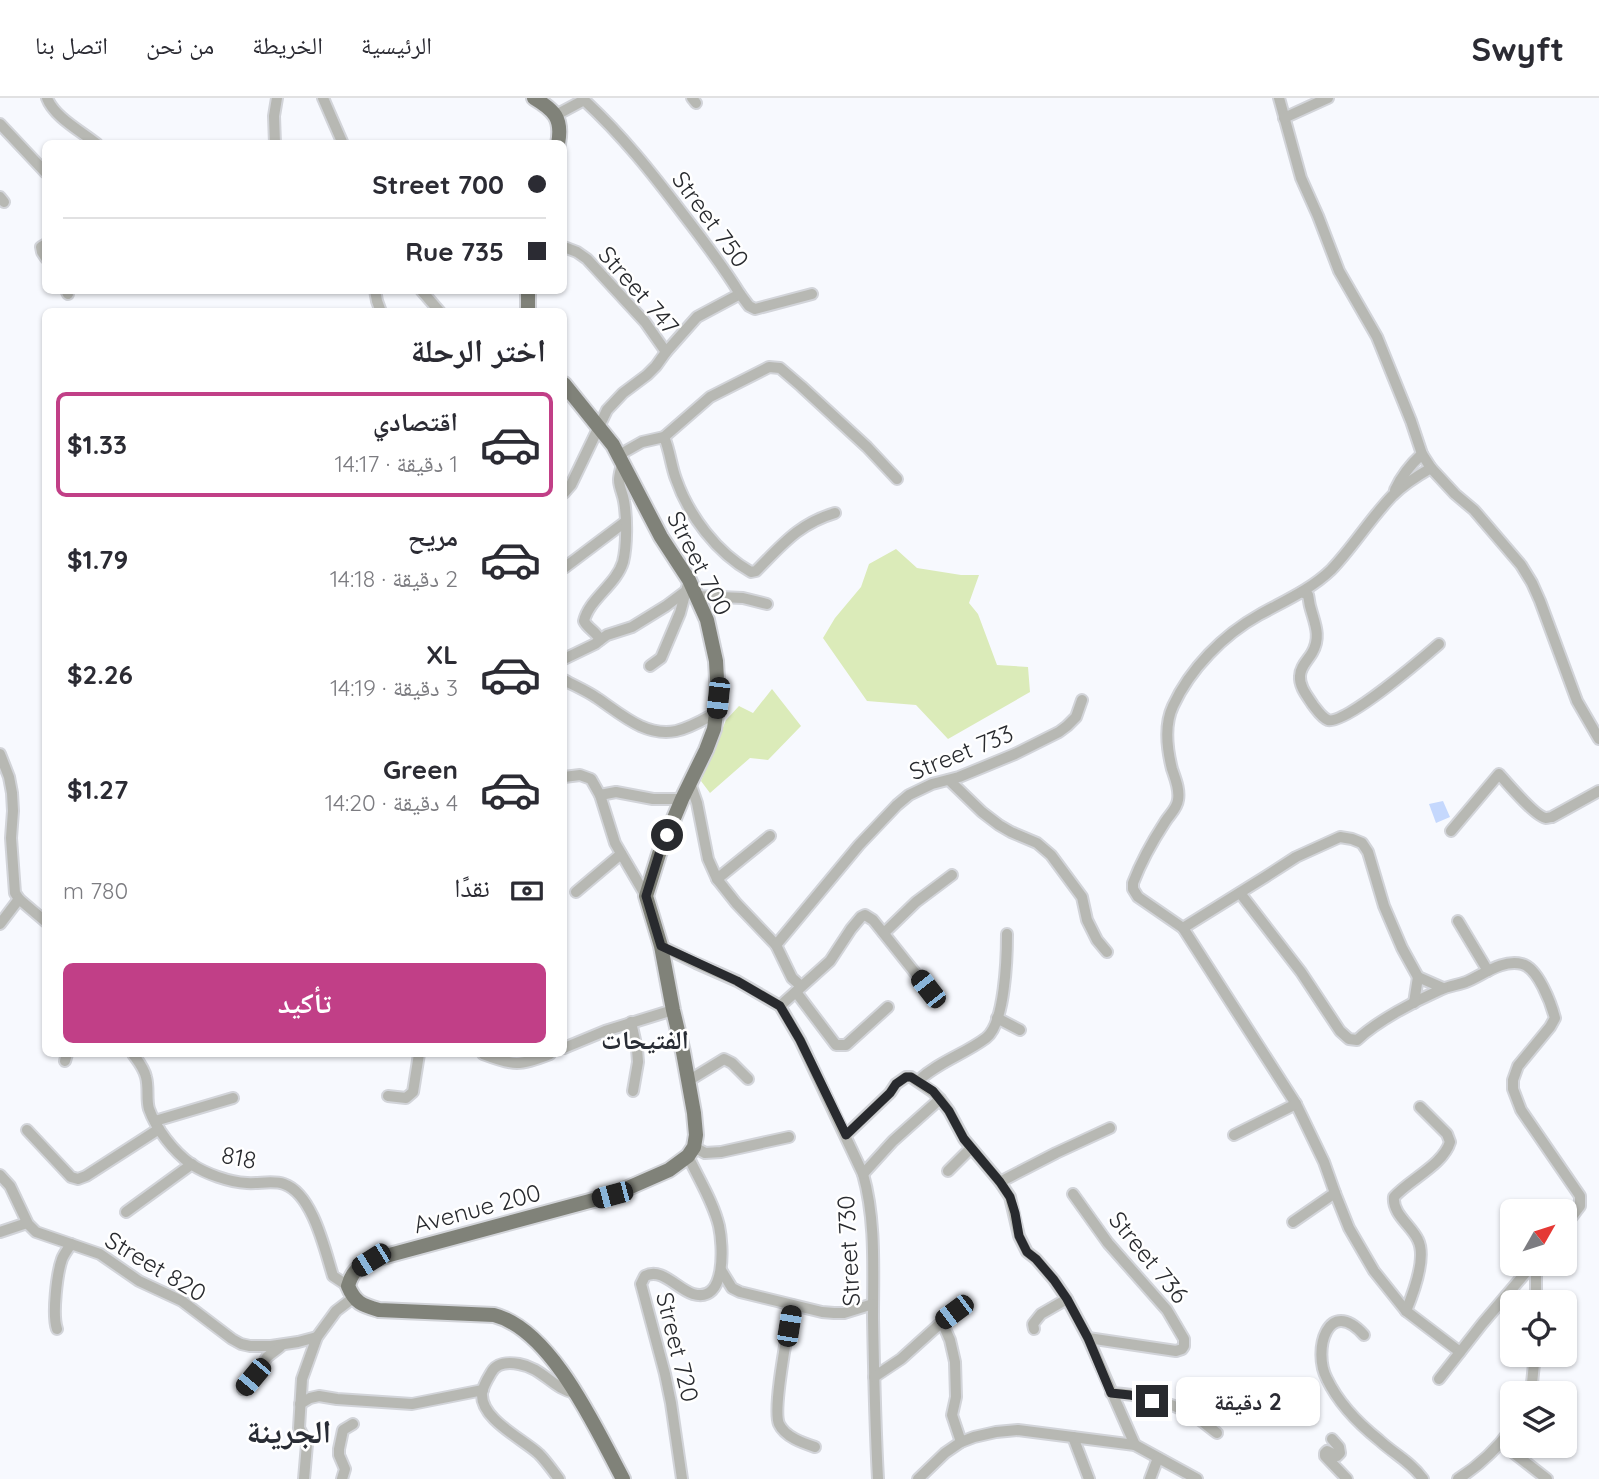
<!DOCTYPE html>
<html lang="ar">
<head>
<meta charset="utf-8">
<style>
	body { margin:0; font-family:Quicksand,"Noto Naskh Arabic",sans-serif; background:#f7f7f7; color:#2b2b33; direction:rtl; height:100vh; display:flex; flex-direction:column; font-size:26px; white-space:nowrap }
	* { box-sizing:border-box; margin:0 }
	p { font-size:23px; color:#7c7c81 }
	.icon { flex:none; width:38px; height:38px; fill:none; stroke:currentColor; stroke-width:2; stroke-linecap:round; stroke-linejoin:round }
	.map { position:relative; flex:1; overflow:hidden; direction:ltr }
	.sheet { position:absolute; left:42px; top:210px; width:525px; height:749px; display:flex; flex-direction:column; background:#fff; border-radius:10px; box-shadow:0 2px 5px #0004; direction:rtl }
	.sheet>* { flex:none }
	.top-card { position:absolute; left:42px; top:42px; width:525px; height:154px; border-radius:10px; box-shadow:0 2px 5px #0004; direction:rtl; display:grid; align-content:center; height:154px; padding:0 21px; background:#fff }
	.needle { width:46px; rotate:51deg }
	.fabs { position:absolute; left:1500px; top:1101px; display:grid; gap:14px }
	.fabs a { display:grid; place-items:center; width:77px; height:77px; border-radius:10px; background:#fff; box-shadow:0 2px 5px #0004; font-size:35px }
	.end { position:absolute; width:32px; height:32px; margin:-16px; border:9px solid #282a2e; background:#fff; box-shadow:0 0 0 4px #fff }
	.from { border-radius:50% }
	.bubble { position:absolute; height:49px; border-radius:10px; background:#fff; box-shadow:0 2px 5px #0004; font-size:23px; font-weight:700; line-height:49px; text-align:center; direction:rtl }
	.car { position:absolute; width:21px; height:42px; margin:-21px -10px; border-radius:9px; box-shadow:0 0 5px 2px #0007; background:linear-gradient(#222 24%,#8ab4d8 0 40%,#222 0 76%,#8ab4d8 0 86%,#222 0) }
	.top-card b { display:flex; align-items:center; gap:24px; height:66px; font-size:26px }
	.top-card b+b { border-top:2px solid #e1e1e2 }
	.top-card i { width:18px; height:18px; background:#2b2b33 }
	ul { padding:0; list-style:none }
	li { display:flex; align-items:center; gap:21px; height:105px; margin:0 14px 10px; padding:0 7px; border:4px solid transparent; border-radius:10px }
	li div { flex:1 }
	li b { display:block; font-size:26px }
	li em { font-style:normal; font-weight:700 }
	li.active { border-color:#c13f87 }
	li>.icon { width:63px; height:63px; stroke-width:1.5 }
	h2 { padding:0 21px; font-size:32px; line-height:84px }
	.pay { display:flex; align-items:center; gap:18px; height:77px; padding:0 21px; font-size:26px }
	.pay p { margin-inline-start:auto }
	.action { display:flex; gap:14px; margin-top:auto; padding:14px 21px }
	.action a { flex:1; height:80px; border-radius:10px; background:#c13f87; color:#fff; font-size:28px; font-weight:700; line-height:80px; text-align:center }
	header { display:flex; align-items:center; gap:42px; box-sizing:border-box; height:98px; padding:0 35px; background:#fff; border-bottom:2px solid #e1e1e2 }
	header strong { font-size:33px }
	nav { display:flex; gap:38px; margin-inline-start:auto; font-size:24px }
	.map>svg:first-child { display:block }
	.green { fill:#dbebb9 }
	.water { fill:#c5d8fd }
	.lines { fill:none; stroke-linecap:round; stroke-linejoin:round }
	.minor-casing { stroke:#d2d4d9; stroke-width:14 }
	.major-casing { stroke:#d2d4d9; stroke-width:18 }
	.minor { stroke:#b7b8b3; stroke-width:10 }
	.major { stroke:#808279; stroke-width:14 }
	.route { stroke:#282a2e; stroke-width:9 }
	.labels { text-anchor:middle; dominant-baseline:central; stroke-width:5; stroke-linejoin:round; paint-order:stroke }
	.street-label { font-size:24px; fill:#282a2e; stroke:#fff }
	.neighbourhood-label { font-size:26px; font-weight:bold; fill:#292d35; stroke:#fff }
	.district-label { font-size:32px; font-weight:bold; fill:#292d35; stroke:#fff }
</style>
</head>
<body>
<header>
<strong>Swyft</strong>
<nav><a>الرئيسية</a><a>الخريطة</a><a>من نحن</a><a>اتصل بنا</a></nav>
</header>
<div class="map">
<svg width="1599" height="1381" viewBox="0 0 1599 1381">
	<rect width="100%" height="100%" fill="#f7f9fe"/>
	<!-- green -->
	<g class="green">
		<polygon points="896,451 917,470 961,477 979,477 969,505 978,516 997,567 1028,569 1030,594 948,641 916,607 867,603 823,540 835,520 861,489 869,466"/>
		<polygon points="772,591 801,628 768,662 750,660 710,695 701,683 726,622 739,608 753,615"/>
	</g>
	<!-- water -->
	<polygon class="water" points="1443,703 1450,719 1436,725 1429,706"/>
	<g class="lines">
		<defs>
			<g id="minor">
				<path d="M 47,0 C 54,19 81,33 97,46"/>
				<polyline points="323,0 343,46"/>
				<polyline points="692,0 696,5"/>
				<polyline points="1279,0 1301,80 1318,118 1339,173 1377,239 1411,323 1422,356 1431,370 1455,396 1474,412 1521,467 1532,485 1540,503 1577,603 1599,641"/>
				<path d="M 556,17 L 584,2 C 622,37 652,75 683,116 C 703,142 723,168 740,196 L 697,219 L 666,254"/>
				<polyline points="1284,20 1328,0"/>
				<polyline points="0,26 46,75"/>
				<polyline points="275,46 274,18 277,0"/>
				<polyline points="0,99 4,104"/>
				<polyline points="46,146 41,149 42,154 46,160"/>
				<polyline points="564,149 577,154 587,161 645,224 666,254 656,268 647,277 623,295 607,312 571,387 564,395"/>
				<polyline points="66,192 68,196"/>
				<polyline points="375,192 377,203 381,214"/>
				<polyline points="421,192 440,214"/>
				<polyline points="740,196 749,208 755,211 812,196"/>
				<path d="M 664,339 C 670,353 671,368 676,381 C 689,418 717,455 751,474 L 756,473 C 782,447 798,426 835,415"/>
				<polyline points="619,357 642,344 664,339 710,299 769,269 780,270 801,288 867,349 897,381"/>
				<path d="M 1431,370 C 1417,378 1403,387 1392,398 C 1370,421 1353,449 1331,472 C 1310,492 1284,503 1259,517 C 1223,537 1190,571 1173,608 C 1164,627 1167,651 1172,671 C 1175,680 1180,691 1178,702 C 1177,711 1169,717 1165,724 C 1152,744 1141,764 1133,785 L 1133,791 L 1138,799 L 1183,830 L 1296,1006 L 1324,1064 L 1335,1095 L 1349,1130 L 1374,1173 L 1406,1213 L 1460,1254"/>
				<path d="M 1395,392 C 1402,377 1410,367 1422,356"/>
				<polyline points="564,470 625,424"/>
				<path d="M 1302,494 L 1308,497 C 1309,501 1309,504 1310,508 C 1314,524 1322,538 1312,555 C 1308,562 1300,569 1300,578 C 1299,589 1308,599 1313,607 C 1317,612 1322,620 1328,622 C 1344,628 1424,559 1439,546"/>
				<polyline points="696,498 743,500 767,506"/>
				<polyline points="600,542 607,537 632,529 666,508 686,493 689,482"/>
				<path d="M 564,561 L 595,546 L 600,542 C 597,534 588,531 584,523 C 589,501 616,487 623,464 C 627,448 627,419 624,403 C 623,396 619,389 619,382 C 619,377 621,371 622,366"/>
				<polyline points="650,568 661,560 680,515 686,493"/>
				<path d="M 564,582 C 575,588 587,593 597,600 C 621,616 645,639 676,633 C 690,630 703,622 716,615"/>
				<polyline points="0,656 9,679 12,695 13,713 11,740 15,795 19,801 46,824"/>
				<polyline points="564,679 580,677 591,681 600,697 615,745 646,798"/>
				<polyline points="949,682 982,714 999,727 1011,734 1037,745 1051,757 1082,799 1087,822 1097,842 1107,854"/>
				<polyline points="690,685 697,705 708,761 717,781 736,805 776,847 792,880 801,888"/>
				<polyline points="600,697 616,694 653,701 682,701"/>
				<path d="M 1451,733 L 1499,676 C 1507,685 1536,719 1546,720 C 1548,720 1550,719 1552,719 L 1599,693"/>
				<polyline points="717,781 770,738"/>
				<polyline points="576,794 621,756"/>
				<path d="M 1240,795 L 1301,874 L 1340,933 L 1349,941 L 1357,942 C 1377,923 1415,903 1440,892 C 1448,888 1458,887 1466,884 C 1483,877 1502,861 1522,866 C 1538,870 1551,905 1555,920 L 1550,929 L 1518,968 L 1513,982 L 1513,991 L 1521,1012 L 1580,1098 L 1580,1108 L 1564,1129"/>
				<polyline points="1458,823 1488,873"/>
				<polyline points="0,826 19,801"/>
				<polyline points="1183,830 1265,779 1296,759 1340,739 1352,741 1362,745 1368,754 1384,808 1402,850 1418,879 1443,890"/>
				<polyline points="884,835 916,804 952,777"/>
				<polyline points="776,847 859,747 897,707 909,697 932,686 959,679 1015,656 1059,634 1067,628 1076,619 1082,602"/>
				<path d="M 661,848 L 696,865 L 737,883 L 780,908 L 800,942 L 863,1076 C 876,1122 873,1172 873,1220 C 874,1274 875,1327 878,1381"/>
				<polyline points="796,894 836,947 846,947 888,909"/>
				<polyline points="1414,905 1418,879"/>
				<polyline points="780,908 830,863 851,831 861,819 865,817 873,822 928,891"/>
				<polyline points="997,920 1020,932"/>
				<polyline points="631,924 637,951 638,964 633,993"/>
				<polyline points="564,950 605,933 673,912"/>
				<path d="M 133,956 C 138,963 144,970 146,979 C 149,990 146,1001 149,1011 C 156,1031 174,1054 191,1066 C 206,1076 229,1084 247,1085 C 259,1086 273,1082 284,1086 C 313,1096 325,1153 333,1178 L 348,1188"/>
				<path d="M 483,956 C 514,968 520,968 550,956"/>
				<polyline points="65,963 67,956"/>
				<polyline points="688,983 724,961 732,965 748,981"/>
				<path d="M 918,983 C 938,964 965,956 986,940 C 1005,926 1007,859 1007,836"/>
				<polyline points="388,998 406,1000 413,994 419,956"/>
				<polyline points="155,1023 233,1000"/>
				<polyline points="27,1032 71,1079 78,1081 86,1078 159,1031"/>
				<polyline points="846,1037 890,995 896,986 906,979 911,979 933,994 940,1001 949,1013 964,1041 1000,1084 1010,1099 1019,1138 1027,1154 1036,1161 1054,1182 1067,1201 1088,1240 1135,1347"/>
				<polyline points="1234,1037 1296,1006"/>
				<polyline points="694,1049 705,1055 721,1054 789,1039"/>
				<polyline points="948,1073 971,1050"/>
				<polyline points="863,1076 893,1043 940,1001"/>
				<polyline points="0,1077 10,1088 28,1126 36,1134 100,1156 139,1183 182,1203 232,1241 241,1246 250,1248 271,1248 298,1244 317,1239"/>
				<polyline points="1000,1084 1056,1055 1110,1030"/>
				<polyline points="1073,1096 1108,1145 1167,1212 1184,1241 1184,1248 1182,1251 1176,1253 1088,1240"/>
				<polyline points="126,1114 192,1066"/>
				<polyline points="1293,1124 1335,1095"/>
				<polyline points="0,1134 27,1125"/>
				<polyline points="1536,1166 1536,1204"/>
				<polyline points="721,1172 732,1190 740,1194 822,1214 834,1215 844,1215 873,1206"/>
				<path d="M 792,1207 C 789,1228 772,1310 779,1326 C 785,1339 803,1345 815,1349"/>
				<path d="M 1406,1213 C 1413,1196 1427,1160 1418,1142 C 1412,1128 1392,1116 1394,1099 C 1410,1081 1443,1067 1450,1044 L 1447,1036 L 1420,1009"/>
				<polyline points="942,1224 950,1242 955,1264 956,1299 952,1317 961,1344"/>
				<path d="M 57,1231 C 52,1217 57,1175 62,1161 C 64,1156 68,1151 71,1146"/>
				<polyline points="1034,1231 1033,1226 1041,1216 1067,1201"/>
				<path d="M 1364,1237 C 1328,1197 1312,1253 1327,1281 C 1338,1304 1359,1326 1379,1342 C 1394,1356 1411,1364 1423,1381"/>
				<polyline points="874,1279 901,1261 943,1223 966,1206"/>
				<polyline points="1439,1281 1482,1226 1533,1166"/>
				<polyline points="243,1291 261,1269 267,1259 280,1249"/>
				<path d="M 1111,1295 C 1137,1296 1168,1303 1191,1316 C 1200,1321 1209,1329 1217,1335"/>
				<polyline points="1531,1295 1535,1256"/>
				<polyline points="300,1306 310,1300 319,1298 337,1301 412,1306 483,1292"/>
				<polyline points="1073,1339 1089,1381"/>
				<polyline points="1332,1341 1339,1349 1340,1355 1337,1358 1327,1353 1325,1355 1325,1358 1347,1381"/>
				<polyline points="1501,1345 1547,1381"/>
				<polyline points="304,1381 307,1346 299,1330 302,1281 317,1239 336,1213 353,1200"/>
				<polyline points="342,1381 345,1371 339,1357 339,1351 343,1332 353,1326"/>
				<path d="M 559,1381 C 553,1373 546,1363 539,1356 C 523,1341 480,1321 482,1295 C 483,1288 488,1280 491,1275 C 496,1265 508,1264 519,1266 C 543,1270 553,1291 575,1295"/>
				<path d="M 682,1381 L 671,1305 L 665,1276 L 641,1186 L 645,1178 C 662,1169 677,1191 693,1196 C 727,1206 723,1147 719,1128 C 713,1103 698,1080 688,1058"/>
				<polyline points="918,1381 945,1355 961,1344 974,1339 996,1334 1018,1332 1135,1347 1197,1381"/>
				<polyline points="1150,1381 1158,1360"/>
				<path d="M 1458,1381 C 1480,1367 1497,1351 1512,1330"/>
			</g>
			<g id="major">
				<path d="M 534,0 C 554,12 563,20 558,46"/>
				<polyline points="528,192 528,214"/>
				<path d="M 564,286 L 613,347 L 661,439 L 689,482 L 707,522 L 716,563 L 718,600 L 714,631 L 706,652 L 682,701 L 659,756 L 646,798 L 661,848 L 673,912 L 683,954 L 694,1015 L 696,1037 L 694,1049 L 688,1058 L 669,1072 L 612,1097 L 371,1162 C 358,1170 352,1173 348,1188 C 355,1205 362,1207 379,1212 L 494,1217 C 552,1232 596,1331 623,1381"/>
			</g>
		</defs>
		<!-- minor casing -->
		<use href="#minor" class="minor-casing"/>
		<!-- major casing -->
		<use href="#major" class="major-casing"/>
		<!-- minor -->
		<use href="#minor" class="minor"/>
		<!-- major -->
		<use href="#major" class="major"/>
	</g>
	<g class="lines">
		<!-- route -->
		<polyline class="route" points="667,737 659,756 646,798 661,848 737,883 780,908 800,942 846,1037 890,995 896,986 906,979 911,979 933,993 949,1013 964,1041 1000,1084 1010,1099 1015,1115 1019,1138 1027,1154 1036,1161 1054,1182 1067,1201 1088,1240 1111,1295 1130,1297 1152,1303"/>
	</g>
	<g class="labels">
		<!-- street labels -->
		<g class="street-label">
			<text transform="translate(711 121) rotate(54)">Street 750</text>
			<text transform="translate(639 192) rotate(49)">Street 747</text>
			<text transform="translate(700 465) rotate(63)">Street 700</text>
			<text transform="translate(961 654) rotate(-22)">Street 733</text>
			<text transform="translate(239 1059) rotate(11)">818</text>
			<text transform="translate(477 1110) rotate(-15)">Avenue 200</text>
			<text transform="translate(848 1153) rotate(-93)">Street 730</text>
			<text transform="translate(1149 1159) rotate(51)">Street 736</text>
			<text transform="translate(156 1168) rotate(31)">Street 820</text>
			<text transform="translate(678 1249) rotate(76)">Street 720</text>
		</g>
		<!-- neighbourhood labels -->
		<g class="neighbourhood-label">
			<text x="645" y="941">الفتيحات</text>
		</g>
		<!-- district labels -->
		<g class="district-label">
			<text x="289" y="1333">الجرينة</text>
		</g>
	</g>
</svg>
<div class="fabs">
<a><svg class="needle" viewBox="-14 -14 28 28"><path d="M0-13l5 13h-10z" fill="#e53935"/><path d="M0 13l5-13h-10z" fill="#7c7c81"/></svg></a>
<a><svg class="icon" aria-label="locate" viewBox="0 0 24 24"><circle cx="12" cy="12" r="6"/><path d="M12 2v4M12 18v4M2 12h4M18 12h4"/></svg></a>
<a><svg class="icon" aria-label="layers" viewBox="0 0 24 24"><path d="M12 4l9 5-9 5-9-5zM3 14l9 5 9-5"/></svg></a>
</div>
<i class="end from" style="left:667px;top:737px"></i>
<i class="end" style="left:1152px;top:1303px"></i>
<div class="bubble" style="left:1176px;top:1279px;width:144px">2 دقيقة</div>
<i class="car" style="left:718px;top:600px;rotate:186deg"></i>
<i class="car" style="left:928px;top:891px;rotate:322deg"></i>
<i class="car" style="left:612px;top:1097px;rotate:255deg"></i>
<i class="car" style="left:371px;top:1162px;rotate:238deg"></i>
<i class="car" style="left:954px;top:1214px;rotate:233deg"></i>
<i class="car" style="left:789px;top:1228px;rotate:9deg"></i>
<i class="car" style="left:253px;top:1279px;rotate:220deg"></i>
<div class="top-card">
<b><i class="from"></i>Street 700</b>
<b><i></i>Rue 735</b>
</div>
<section class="sheet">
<h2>اختر الرحلة</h2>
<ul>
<li class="active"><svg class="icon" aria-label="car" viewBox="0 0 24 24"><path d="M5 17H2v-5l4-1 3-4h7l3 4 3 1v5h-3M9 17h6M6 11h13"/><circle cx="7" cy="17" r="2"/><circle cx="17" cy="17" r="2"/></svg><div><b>اقتصادي</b><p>1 دقيقة · 14:17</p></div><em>$1.33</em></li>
<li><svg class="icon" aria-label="car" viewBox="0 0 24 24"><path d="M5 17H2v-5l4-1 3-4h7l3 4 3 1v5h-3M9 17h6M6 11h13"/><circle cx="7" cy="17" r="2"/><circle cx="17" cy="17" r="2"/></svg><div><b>مريح</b><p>2 دقيقة · 14:18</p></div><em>$1.79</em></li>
<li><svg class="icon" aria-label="car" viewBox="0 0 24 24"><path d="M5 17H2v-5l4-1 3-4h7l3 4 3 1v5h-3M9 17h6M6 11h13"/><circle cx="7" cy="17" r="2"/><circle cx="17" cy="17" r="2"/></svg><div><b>XL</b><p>3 دقيقة · 14:19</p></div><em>$2.26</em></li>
<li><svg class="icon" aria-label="car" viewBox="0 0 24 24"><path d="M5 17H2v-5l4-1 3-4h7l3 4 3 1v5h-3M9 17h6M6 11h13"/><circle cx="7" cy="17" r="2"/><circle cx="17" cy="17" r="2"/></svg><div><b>Green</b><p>4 دقيقة · 14:20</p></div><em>$1.27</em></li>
</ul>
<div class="pay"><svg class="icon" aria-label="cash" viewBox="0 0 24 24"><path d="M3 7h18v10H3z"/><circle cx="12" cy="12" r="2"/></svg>نقدًا<p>780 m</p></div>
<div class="action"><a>تأكيد</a></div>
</section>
</div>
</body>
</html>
